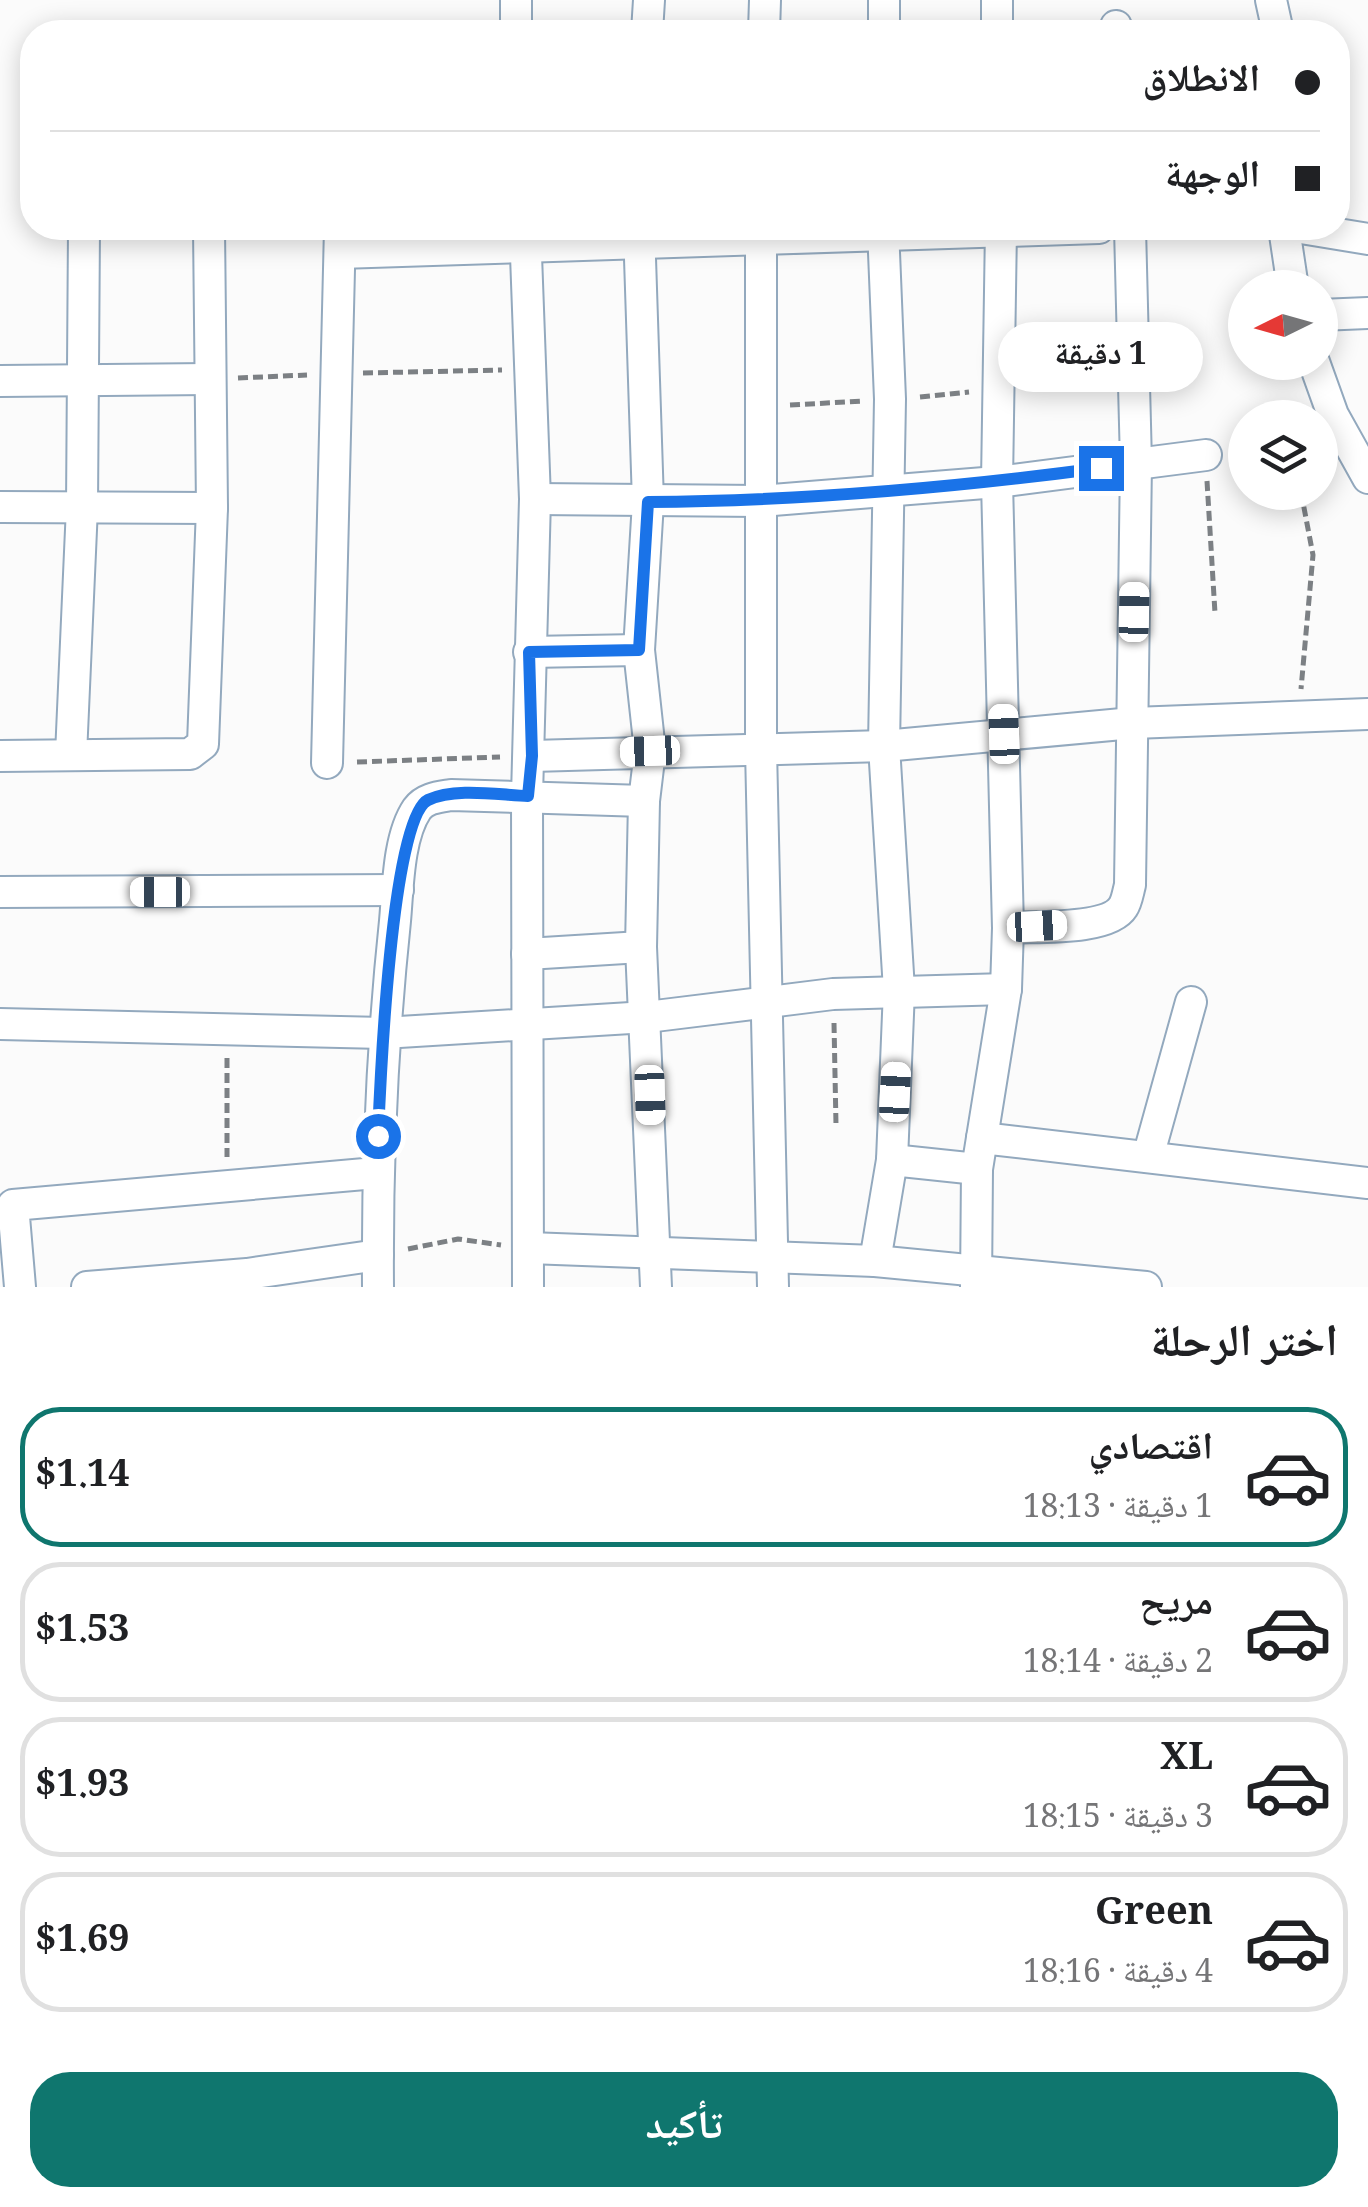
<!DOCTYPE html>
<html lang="ar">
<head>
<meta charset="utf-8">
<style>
	body { margin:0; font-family:Georgia,"Noto Naskh Arabic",serif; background:#f6f6f6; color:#202124; direction:rtl; height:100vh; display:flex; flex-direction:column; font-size:38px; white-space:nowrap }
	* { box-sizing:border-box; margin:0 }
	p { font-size:32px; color:#757577 }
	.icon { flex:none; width:55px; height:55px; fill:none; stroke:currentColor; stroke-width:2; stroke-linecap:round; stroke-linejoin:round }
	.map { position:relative; height:1287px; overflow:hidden; direction:ltr }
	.panel { display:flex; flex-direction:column; background:#fff; flex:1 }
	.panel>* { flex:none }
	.banner { position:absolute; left:20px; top:20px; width:1330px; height:220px; border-radius:40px; box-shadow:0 5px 25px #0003; direction:rtl; display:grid; align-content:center; height:220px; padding:0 30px; background:#fff }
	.needle { width:65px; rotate:265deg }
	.fabs { position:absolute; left:1228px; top:270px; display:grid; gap:20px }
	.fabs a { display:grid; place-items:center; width:110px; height:110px; border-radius:50%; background:#fff; box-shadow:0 5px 25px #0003; font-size:50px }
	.end { position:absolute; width:45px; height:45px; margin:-22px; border:12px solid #1a73e8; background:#fff; box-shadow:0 0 0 5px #fff }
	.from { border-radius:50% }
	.bubble { position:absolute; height:70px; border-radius:35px; background:#fff; box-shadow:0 5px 25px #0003; font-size:32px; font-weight:800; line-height:70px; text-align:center; direction:rtl }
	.car { position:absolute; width:30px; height:60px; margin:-30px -15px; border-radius:12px; box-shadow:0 0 8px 2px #0007; background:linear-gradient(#fff 24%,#345 0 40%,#fff 0 76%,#345 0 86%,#fff 0) }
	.banner b { display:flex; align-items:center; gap:35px; height:95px; font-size:38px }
	.banner b+b { border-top:2px solid #e0e0e0 }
	.banner i { width:25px; height:25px; background:#202124 }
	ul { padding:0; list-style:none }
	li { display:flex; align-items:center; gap:30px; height:140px; margin:0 20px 15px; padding:0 10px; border:5px solid #e0e0e0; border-radius:40px }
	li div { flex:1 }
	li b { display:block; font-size:38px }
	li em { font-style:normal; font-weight:800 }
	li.current { border-color:#0f766e }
	li>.icon { width:90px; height:90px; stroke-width:1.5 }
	h2 { padding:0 30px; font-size:45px; line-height:120px }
	.button { display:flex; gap:20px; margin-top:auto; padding:20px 30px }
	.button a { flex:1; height:115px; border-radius:40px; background:#0f766e; color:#fff; font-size:40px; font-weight:800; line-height:115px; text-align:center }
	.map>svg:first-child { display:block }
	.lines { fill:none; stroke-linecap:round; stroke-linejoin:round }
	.minor-casing { stroke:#93a9be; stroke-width:34 }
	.path { stroke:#7c8084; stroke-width:5; stroke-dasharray:10 5; stroke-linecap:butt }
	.minor { stroke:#fff; stroke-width:30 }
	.route { stroke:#1a73e8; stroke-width:12 }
</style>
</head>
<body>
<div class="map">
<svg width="1368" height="1287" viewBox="0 0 1368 1287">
	<rect width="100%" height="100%" fill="#fbfbfb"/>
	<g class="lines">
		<defs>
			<g id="minor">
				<polyline points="997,0 997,32"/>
				<polyline points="1271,0 1278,32"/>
				<polyline points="1116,26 1118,32"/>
				<polyline points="516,32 516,0"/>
				<polyline points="647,32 649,0"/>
				<polyline points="764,32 765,0"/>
				<polyline points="884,32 884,0"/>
				<polyline points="525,228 535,499 527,796 528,1287"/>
				<polyline points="639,228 648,502 639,650 650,751 644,801 641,947 656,1287"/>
				<polyline points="761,228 761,749 773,1287"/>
				<polyline points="1284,228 1293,288"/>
				<polyline points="1301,228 1368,239"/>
				<polyline points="340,253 1099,228"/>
				<polyline points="1320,315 1368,313"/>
				<polyline points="1314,362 1333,415 1368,478"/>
				<polyline points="0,381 210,379"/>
				<polyline points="535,499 760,501 997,482 1206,455"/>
				<polyline points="0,507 212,508"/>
				<polyline points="529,652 639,650"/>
				<polyline points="71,755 82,507 84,228"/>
				<polyline points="0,756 190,754 203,744 212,508 209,228"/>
				<polyline points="532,756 884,746 1133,723 1368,714"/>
				<polyline points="327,763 340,228"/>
				<polyline points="0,892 398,890"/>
				<path d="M 1008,928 C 1034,926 1108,931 1123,907 C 1127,901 1128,892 1130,885 L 1136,463 L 1130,228"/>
				<polyline points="527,954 641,947"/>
				<polyline points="0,1024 383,1033 647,1017 833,994 1006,989"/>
				<polyline points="982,1138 1368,1183"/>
				<polyline points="1148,1157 1191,1002"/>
				<polyline points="892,1160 977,1169"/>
				<polyline points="529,1248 875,1261 1146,1287"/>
				<polyline points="875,1261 892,1160 899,990 884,746 890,399 883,228"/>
				<polyline points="20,1287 13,1205 376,1173"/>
				<polyline points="87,1287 247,1274 378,1255"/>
				<path d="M 378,1287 C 377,1164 382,1044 395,921 C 398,889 398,837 417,809 C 425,798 439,797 451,795 L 644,801"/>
				<polyline points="976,1287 977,1169 1006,989 1008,928 997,482 1001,228"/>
			</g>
		</defs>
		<!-- minor casing -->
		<use href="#minor" class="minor-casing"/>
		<!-- path -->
		<g class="path">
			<polyline points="577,32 620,24"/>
			<polyline points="363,373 502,370"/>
			<polyline points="238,378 307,375"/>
			<polyline points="1025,387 1108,380"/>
			<polyline points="920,397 969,392"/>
			<polyline points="790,405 864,401"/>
			<polyline points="1207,481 1215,613"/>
			<polyline points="1301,492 1313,555 1301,689"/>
			<polyline points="357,762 500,757"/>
			<polyline points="834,1023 836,1125"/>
			<polyline points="227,1058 227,1157"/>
			<polyline points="408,1249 458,1239 501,1245"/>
		</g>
		<!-- minor -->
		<use href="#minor" class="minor"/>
	</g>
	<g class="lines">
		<!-- route -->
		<path class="route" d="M 378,1136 C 380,1087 391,818 428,800 C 455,787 499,795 528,796 L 532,756 L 529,652 L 639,650 L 648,502 C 799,501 951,488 1101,468"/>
	</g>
</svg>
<div class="fabs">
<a><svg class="needle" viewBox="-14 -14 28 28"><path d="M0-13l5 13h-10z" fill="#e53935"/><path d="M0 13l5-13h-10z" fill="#757577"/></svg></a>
<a><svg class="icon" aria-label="layers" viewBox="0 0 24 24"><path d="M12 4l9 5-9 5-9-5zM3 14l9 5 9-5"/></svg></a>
</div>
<i class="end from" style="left:378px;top:1136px"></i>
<i class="end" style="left:1101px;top:468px"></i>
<div class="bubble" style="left:998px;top:322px;width:205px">1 دقيقة</div>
<i class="car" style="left:1134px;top:612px;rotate:1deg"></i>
<i class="car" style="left:1004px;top:734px;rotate:358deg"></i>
<i class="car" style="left:650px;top:751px;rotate:268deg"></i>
<i class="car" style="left:160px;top:892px;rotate:270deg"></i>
<i class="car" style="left:1037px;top:926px;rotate:87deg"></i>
<i class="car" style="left:895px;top:1092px;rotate:3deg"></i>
<i class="car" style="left:650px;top:1095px;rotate:178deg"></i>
<div class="banner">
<b><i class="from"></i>الانطلاق</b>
<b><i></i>الوجهة</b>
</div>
</div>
<section class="panel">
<h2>اختر الرحلة</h2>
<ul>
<li class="current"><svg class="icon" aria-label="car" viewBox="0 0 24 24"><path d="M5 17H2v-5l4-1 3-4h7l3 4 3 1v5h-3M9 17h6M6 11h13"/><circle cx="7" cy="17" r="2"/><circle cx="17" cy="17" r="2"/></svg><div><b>اقتصادي</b><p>1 دقيقة · 18:13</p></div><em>$1.14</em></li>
<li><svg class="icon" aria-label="car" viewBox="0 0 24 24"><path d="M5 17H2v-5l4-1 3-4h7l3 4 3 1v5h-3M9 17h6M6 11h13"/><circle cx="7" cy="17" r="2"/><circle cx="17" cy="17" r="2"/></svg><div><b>مريح</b><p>2 دقيقة · 18:14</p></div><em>$1.53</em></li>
<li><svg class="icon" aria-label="car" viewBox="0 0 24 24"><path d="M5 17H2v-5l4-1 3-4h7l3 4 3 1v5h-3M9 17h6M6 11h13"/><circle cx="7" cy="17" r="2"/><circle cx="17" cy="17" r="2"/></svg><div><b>XL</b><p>3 دقيقة · 18:15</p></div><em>$1.93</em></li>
<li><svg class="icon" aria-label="car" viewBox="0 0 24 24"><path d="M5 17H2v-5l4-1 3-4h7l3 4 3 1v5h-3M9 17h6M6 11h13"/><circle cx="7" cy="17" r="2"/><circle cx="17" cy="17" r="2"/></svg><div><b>Green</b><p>4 دقيقة · 18:16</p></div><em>$1.69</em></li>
</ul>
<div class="button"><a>تأكيد</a></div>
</section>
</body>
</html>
